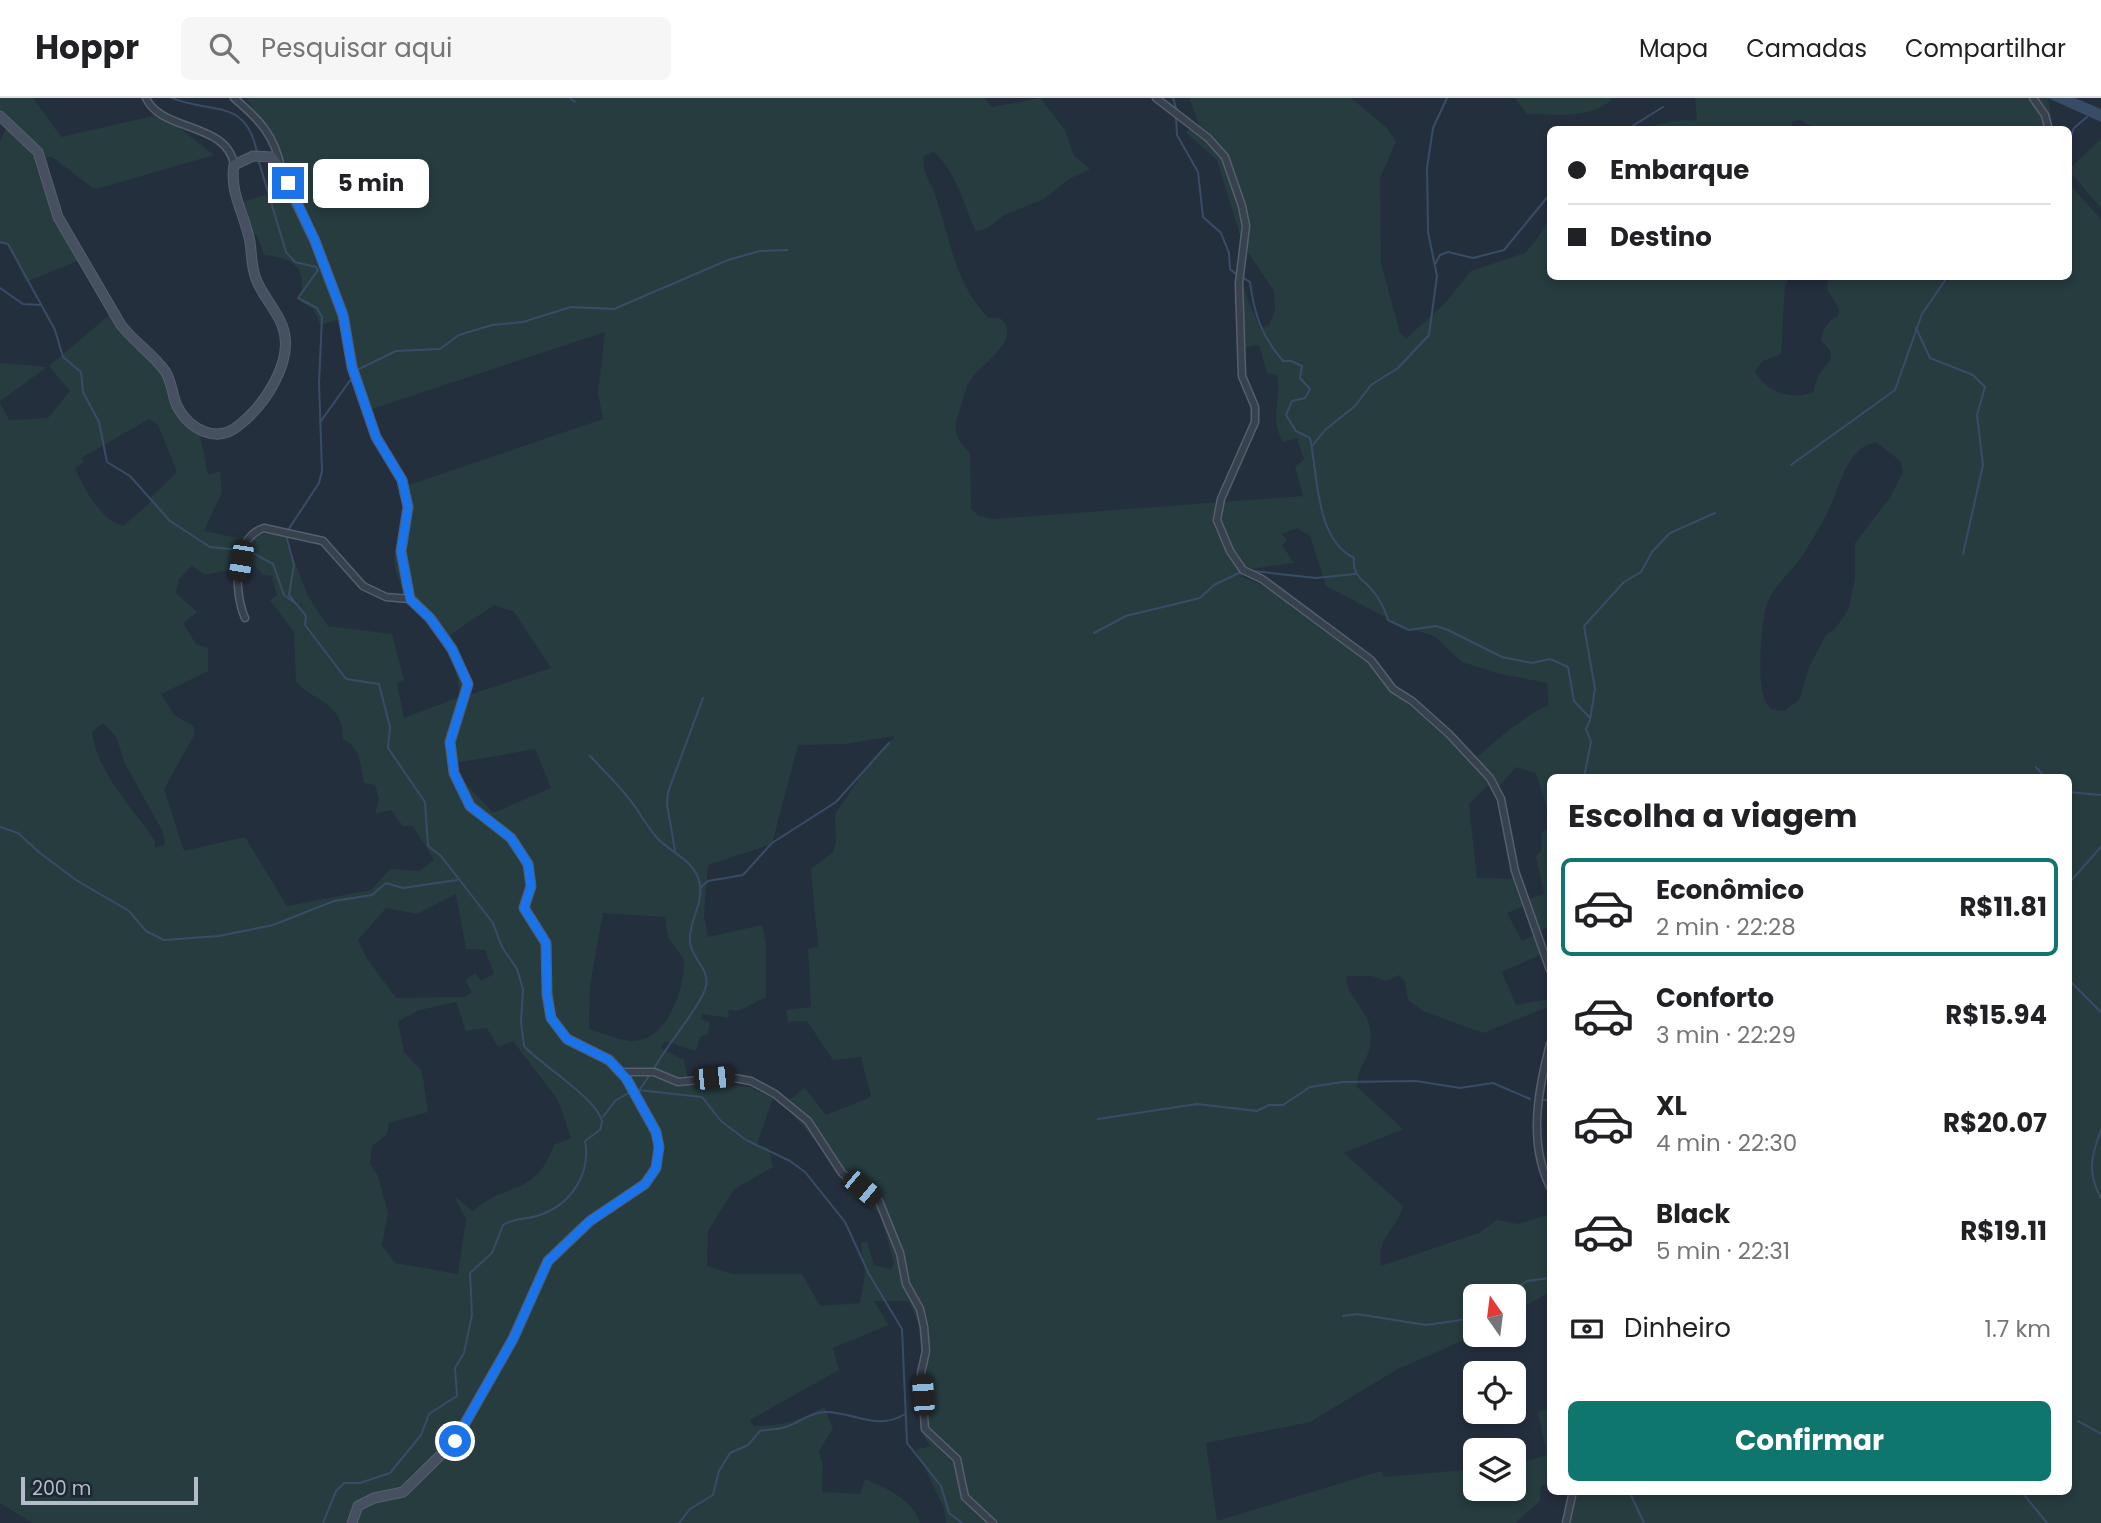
<!DOCTYPE html>
<html lang="pt">
<head>
<meta charset="utf-8">
<style>
	body { margin:0; font-family:Poppins,sans-serif; background:#f6f6f6; color:#202124; height:100vh; display:flex; flex-direction:column; font-size:26px; white-space:nowrap }
	* { box-sizing:border-box; margin:0 }
	p { font-size:23px; color:#757577 }
	.icon { flex:none; width:38px; height:38px; fill:none; stroke:currentColor; stroke-width:2; stroke-linecap:round; stroke-linejoin:round }
	.map { position:relative; flex:1; overflow:hidden }
	.sheet { position:absolute; left:1547px; top:676px; width:525px; height:721px; display:flex; flex-direction:column; background:#fff; border-radius:10px; box-shadow:0 4px 10px #0003 }
	.sheet>* { flex:none }
	.guide { position:absolute; left:1547px; top:28px; width:525px; height:154px; border-radius:10px; box-shadow:0 4px 10px #0003; display:grid; align-content:center; height:154px; padding:0 21px; background:#fff }
	.needle { width:46px; rotate:346deg }
	.buttons { position:absolute; left:1463px; top:1186px; display:grid; gap:14px }
	.buttons a { display:grid; place-items:center; width:63px; height:63px; border-radius:10px; background:#fff; box-shadow:0 4px 10px #0003; font-size:35px }
	.scale { position:absolute; left:21px; bottom:18px; width:177px; box-sizing:border-box; padding-left:7px; border:4px solid #b4bcc9; border-top:0; font-size:19px; line-height:24px; white-space:nowrap; color:#b4bcc9; -webkit-text-stroke:5px #1d2633; paint-order:stroke }
	.end { position:absolute; width:32px; height:32px; margin:-16px; border:9px solid #1a73e8; background:#fff; box-shadow:0 0 0 4px #fff }
	.from { border-radius:50% }
	.bubble { position:absolute; height:49px; border-radius:10px; background:#fff; box-shadow:0 4px 10px #0003; font-size:23px; font-weight:700; line-height:49px; text-align:center }
	.car { position:absolute; width:21px; height:42px; margin:-21px -10px; border-radius:9px; box-shadow:0 0 5px 2px #0007; background:linear-gradient(#222 24%,#8ab4d8 0 40%,#222 0 76%,#8ab4d8 0 86%,#222 0) }
	.guide b { display:flex; align-items:center; gap:24px; height:66px; font-size:26px }
	.guide b+b { border-top:2px solid #e0e0e0 }
	.guide i { width:18px; height:18px; background:#202124 }
	ul { padding:0; list-style:none }
	li { display:flex; align-items:center; gap:21px; height:98px; margin:0 14px 10px; padding:0 7px; border:4px solid transparent; border-radius:10px }
	li div { flex:1 }
	li b { display:block; font-size:26px }
	li em { font-style:normal; font-weight:700 }
	li.active { border-color:#0f766e }
	li>.icon { width:63px; height:63px; stroke-width:1.5 }
	h2 { padding:0 21px; font-size:32px; line-height:84px }
	.pay { display:flex; align-items:center; gap:18px; height:77px; padding:0 21px; font-size:26px }
	.pay p { margin-inline-start:auto }
	.action { display:flex; gap:14px; margin-top:auto; padding:14px 21px }
	.action a { flex:1; height:80px; border-radius:10px; background:#0f766e; color:#fff; font-size:28px; font-weight:700; line-height:80px; text-align:center }
	header { display:flex; align-items:center; gap:42px; box-sizing:border-box; height:98px; padding:0 35px; background:#fff; border-bottom:2px solid #e0e0e0 }
	header strong { font-size:33px }
	nav { display:flex; gap:38px; margin-inline-start:auto; font-size:24px }
	.search { width:490px; height:63px; background:#f6f6f6; display:flex; align-items:center; gap:18px; box-sizing:border-box; padding:0 24px; border-radius:10px; color:#757577; font-size:26px }
	.map>svg:first-child { display:block }
	.green { fill:#263c3f; fill-rule:evenodd }
	.water { fill:#394c67 }
	.lines { fill:none; stroke-linecap:round; stroke-linejoin:round }
	.stream { stroke:#394c67; stroke-width:2 }
	.street-casing { stroke:#565f6c; stroke-width:9 }
	.secondary-casing { stroke:#565f6c; stroke-width:11 }
	.street { stroke:#38414e; stroke-width:6 }
	.secondary { stroke:#465061; stroke-width:9 }
	.route { stroke:#1a73e8; stroke-width:9 }
</style>
</head>
<body>
<header>
<strong>Hoppr</strong>
<div class="search"><svg class="icon" aria-label="search" viewBox="0 0 24 24"><circle cx="10" cy="10" r="6"/><path d="M15 15l6 6"/></svg>Pesquisar aqui</div>
<nav><a>Mapa</a><a>Camadas</a><a>Compartilhar</a></nav>
</header>
<div class="map">
<svg width="2101" height="1425" viewBox="0 0 2101 1425">
	<rect width="100%" height="100%" fill="#242f3e"/>
	<!-- green -->
	<g class="green">
		<polygon points="0,0 33,0 61,39 162,16 214,57 100,90 93,90 52,59 46,59 51,104 85,160 26,184 8,144 0,146 0,43 10,23 0,16"/>
		<path d="M 246,0 L 984,0 L 992,9 L 1040,0 L 1065,32 L 1074,58 L 1090,71 L 1069,81 L 1044,101 L 1004,117 L 989,129 L 976,134 C 964,107 956,74 934,54 L 924,58 C 920,73 932,85 936,99 C 951,144 954,183 988,220 L 1000,220 C 1024,241 981,266 971,281 C 967,286 965,295 963,301 C 955,327 949,334 970,355 L 971,411 L 979,418 L 995,421 L 1303,398 L 1295,369 L 1304,361 L 1297,340 L 1283,344 C 1268,317 1283,303 1277,277 L 1267,275 L 1259,247 L 1243,250 L 1234,202 L 1240,182 L 1260,230 L 1269,227 L 1275,212 L 1274,193 L 1243,147 L 1217,62 L 1185,34 L 1199,26 L 1189,0 L 1351,0 L 1387,30 L 1396,44 L 1380,80 L 1381,165 L 1400,235 L 1406,241 L 1446,204 L 1471,173 L 1525,155 L 1538,140 L 1550,118 L 1550,178 L 1791,179 L 1785,187 L 1781,256 L 1763,263 L 1755,273 C 1764,292 1792,304 1813,294 L 1818,278 L 1831,261 L 1830,252 L 1821,243 C 1822,231 1827,224 1838,218 L 1839,211 L 1827,191 L 1828,179 L 2068,178 L 2069,86 L 2101,121 L 2101,1425 L 1566,1425 L 1574,1393 L 2068,1393 L 2068,679 L 1550,679 L 1550,720 L 1536,675 L 1516,669 L 1499,689 L 1493,691 L 1488,687 L 1469,706 L 1477,780 L 1518,781 L 1526,802 L 1544,796 L 1536,758 L 1541,753 L 1542,734 L 1550,731 L 1550,827 L 1538,835 L 1526,807 L 1507,815 L 1522,843 L 1536,836 L 1542,856 L 1502,874 L 1516,907 L 1550,901 L 1550,908 L 1483,935 L 1423,913 L 1408,902 L 1405,884 L 1399,877 L 1386,883 L 1372,878 L 1347,878 C 1342,890 1366,912 1369,926 C 1376,959 1359,961 1357,989 L 1403,1031 L 1344,1055 L 1403,1108 C 1396,1133 1376,1139 1381,1168 L 1479,1135 L 1497,1122 L 1518,1126 L 1550,1116 L 1550,1194 L 1514,1214 L 1514,1199 L 1475,1199 L 1475,1237 L 1396,1272 L 1310,1324 L 1206,1345 L 1217,1423 L 1381,1373 L 1384,1379 L 1475,1371 L 1475,1391 L 1514,1391 L 1514,1367 L 1547,1357 L 1538,1314 L 1550,1309 L 1550,1387 L 1541,1387 L 1540,1403 L 1515,1425 L 946,1425 L 944,1410 L 916,1352 L 930,1348 C 904,1316 937,1247 908,1203 L 874,1203 L 889,1227 L 833,1250 L 839,1272 L 750,1322 L 753,1328 C 785,1328 795,1324 824,1309 L 833,1330 L 819,1353 L 823,1368 L 822,1394 L 860,1396 L 865,1381 C 887,1391 912,1400 920,1425 L 32,1425 L 0,1405 L 0,305 L 9,322 L 48,320 L 70,293 L 49,268 L 114,213 L 140,248 L 162,262 L 169,273 L 176,308 L 198,327 L 208,377 L 220,373 L 222,394 L 204,433 L 233,439 L 283,434 L 308,498 L 328,528 L 392,536 L 404,582 L 397,585 L 404,620 L 459,599 C 463,549 408,518 396,474 C 391,456 399,443 402,426 C 404,414 405,401 406,388 L 603,321 L 598,295 L 605,234 L 369,312 C 361,281 350,252 343,220 L 321,227 L 313,211 L 301,204 C 298,196 302,195 302,188 C 304,163 282,159 264,157 L 257,137 L 250,135 L 238,105 L 286,91 L 270,36 ZM 149,321 L 158,327 L 177,374 L 149,401 L 151,404 L 123,428 C 100,422 84,390 75,370 L 84,364 L 81,360 ZM 1876,344 L 1900,363 L 1903,374 L 1889,401 L 1855,445 L 1855,481 L 1848,512 L 1835,531 L 1826,537 L 1810,567 L 1799,602 L 1784,613 C 1779,612 1773,613 1769,609 C 1755,595 1761,528 1766,509 C 1771,490 1792,473 1803,457 C 1812,442 1822,426 1829,411 C 1841,387 1846,350 1876,344 ZM 1297,430 L 1310,438 L 1326,488 L 1402,528 L 1434,538 L 1462,564 L 1500,576 L 1547,585 L 1549,607 C 1526,616 1492,645 1473,663 L 1391,591 L 1377,572 L 1339,541 L 1267,489 L 1242,479 L 1244,472 L 1294,465 L 1282,447 L 1287,443 L 1282,436 ZM 249,467 L 255,468 L 263,477 L 272,478 L 277,497 L 270,502 L 294,534 L 296,584 C 310,599 332,603 340,623 C 343,629 342,635 343,641 C 361,650 360,667 364,685 L 375,687 L 379,701 L 375,716 L 391,712 L 403,728 L 413,728 L 434,762 L 419,773 L 390,771 L 371,792 L 287,808 L 245,739 L 184,753 L 164,691 L 195,636 L 193,628 L 174,617 L 161,596 L 208,573 L 208,550 L 196,546 L 183,525 L 197,514 L 176,495 L 179,481 L 192,468 L 205,477 ZM 494,507 L 514,514 L 551,570 L 469,597 L 447,539 ZM 103,625 L 117,640 L 124,664 L 163,734 L 165,747 L 155,750 L 155,743 C 133,710 97,675 92,634 ZM 895,638 L 873,660 L 835,716 L 836,743 L 833,754 L 811,771 L 818,849 L 808,851 L 811,909 L 786,912 L 788,924 L 807,923 L 833,962 L 861,959 L 871,999 L 826,1017 L 805,990 L 786,1004 L 790,1013 L 818,1046 L 850,1097 L 880,1115 L 894,1165 L 891,1171 L 874,1167 L 867,1144 L 861,1145 L 865,1176 L 860,1205 L 820,1208 L 802,1176 L 733,1176 L 707,1168 L 708,1133 L 734,1091 L 773,1069 L 769,1051 L 757,1046 L 773,1000 L 749,989 L 689,986 L 684,962 L 661,950 L 665,943 L 696,953 L 700,939 L 708,936 L 710,924 L 701,921 L 702,916 L 729,920 L 728,912 L 738,913 L 766,899 L 766,847 L 762,827 L 708,839 L 704,818 L 708,767 L 772,746 L 798,647 L 845,646 ZM 535,651 L 551,690 L 493,715 C 480,697 461,688 455,665 ZM 456,796 L 466,851 L 485,852 L 494,876 L 481,883 L 475,875 L 465,882 L 472,894 L 465,899 L 396,900 L 366,859 L 358,842 L 386,810 L 417,816 ZM 603,815 L 665,819 L 668,839 L 684,862 C 685,891 667,944 631,943 C 618,942 602,935 589,931 L 590,887 ZM 456,904 L 466,933 L 487,930 L 498,949 L 513,943 L 558,1002 L 571,1040 L 554,1047 C 535,1100 507,1082 473,1113 L 454,1098 L 466,1121 L 458,1176 L 395,1165 L 382,1147 L 388,1115 L 378,1078 L 370,1066 L 372,1048 L 387,1036 L 389,1025 L 428,1014 L 422,973 L 404,954 L 398,923 L 420,912 Z"/>
		<path d="M 1515,0 L 1613,0 C 1592,22 1555,16 1527,16 Z"/>
		<polygon points="1695,0 2048,0 2053,31 1819,32 1800,22 1793,23 1790,31 1638,32 1673,23 1697,22"/>
		<polygon points="2101,41 2101,110 2068,72"/>
		<polygon points="0,265 47,269 0,303"/>
	</g>
	<!-- water -->
	<polygon class="water" points="2048,0 2075,0 2101,11 2101,24"/>
	<g class="lines">
		<!-- stream -->
		<g class="stream">
			<path d="M 172,0 C 212,16 247,0 257,55"/>
			<polyline points="570,0 575,4"/>
			<polyline points="1173,0 1177,13"/>
			<polyline points="1176,19 1177,37 1198,74 1203,119 1221,135 1229,155 1230,171 1237,177"/>
			<polyline points="1626,32 1663,9"/>
			<polyline points="2068,46 2074,30 2087,19"/>
			<polyline points="258,61 286,154 295,164 316,169 318,172 298,200 317,210 322,219 319,285 322,373 319,385 288,432"/>
			<polyline points="0,144 8,146 55,232 63,259 81,274 83,294 99,324 107,364 130,378 170,423 210,449 240,452"/>
			<polyline points="1435,166 1440,157 1448,154 1473,160 1504,152 1550,96"/>
			<path d="M 1242,179 L 1250,184 C 1254,216 1262,239 1283,263 L 1291,263 L 1302,268 L 1300,280 L 1310,291 L 1305,300 L 1292,303 L 1286,317 L 1296,333 L 1310,340 C 1318,377 1315,441 1354,460 C 1351,479 1368,484 1376,497 C 1381,504 1385,512 1388,522 L 1409,532 L 1436,528 L 1448,532 L 1502,559 L 1532,565 L 1550,561 L 1568,569 L 1574,603 L 1590,620"/>
			<polyline points="0,190 23,206 41,207"/>
			<polyline points="1916,230 1930,260 1973,277 1985,289 1977,317 1983,367 1963,456"/>
			<polyline points="359,271 396,253 440,251 459,237 492,227 523,224 571,209 614,211 728,162 760,153 787,152"/>
			<polyline points="321,323 351,281"/>
			<polyline points="1313,347 1325,332 1355,308 1371,287 1398,270 1429,237 1437,178 1428,134 1427,70 1433,30 1447,0"/>
			<polyline points="1791,367 1895,292 1922,216 1948,178"/>
			<path d="M 286,437 L 294,467 L 289,497 L 306,518 L 305,527 L 346,581 L 379,586 L 390,629 L 388,650 L 425,704 L 428,748 L 441,758 L 493,825 L 502,849 L 517,871 L 523,891 L 521,924 L 524,948 C 542,968 598,1001 602,1024 L 600,1032 L 585,1043 C 591,1075 572,1106 540,1117 C 527,1122 515,1119 503,1127 L 492,1155 L 470,1175 L 472,1217 L 464,1255 L 455,1270 L 457,1298 L 429,1316 L 421,1337 L 390,1375 L 360,1385 L 344,1385 L 336,1393 L 323,1425"/>
			<polyline points="251,454 273,466 284,497 295,505"/>
			<polyline points="1253,473 1316,480 1355,476"/>
			<polyline points="1094,535 1126,518 1200,500 1214,487 1241,474"/>
			<path d="M 590,658 C 606,675 623,691 636,710 C 643,721 649,731 658,741 C 673,756 696,763 700,787 C 703,807 688,824 690,844 C 691,860 710,871 706,888 C 703,905 666,948 655,969"/>
			<polyline points="2036,669 2045,679"/>
			<polyline points="1584,679 1591,644 1586,631 1590,622 1595,591 1584,528 1624,484 1641,474 1652,454 1670,435 1715,415"/>
			<polyline points="2068,694 2101,697"/>
			<polyline points="0,729 18,735 40,755 76,782 129,813 146,833 164,842 219,838 273,827 334,803 372,797 386,785 403,790 457,782"/>
			<polyline points="675,753 667,706 668,694 703,600"/>
			<polyline points="2068,786 2101,749"/>
			<polyline points="701,789 708,783 743,777 772,745 836,704 889,645"/>
			<polyline points="2068,881 2101,914"/>
			<polyline points="640,991 649,978"/>
			<polyline points="638,992 702,999 721,1023 746,1042 790,1063 805,1074 845,1124 869,1176 902,1231 907,1345 941,1388 949,1415 962,1425"/>
			<polyline points="1543,1002 1550,1002"/>
			<polyline points="603,1019 615,1003 630,994"/>
			<polyline points="1098,1021 1197,1006 1257,1013 1269,1007 1283,1007 1310,989 1342,984 1416,983 1460,990 1493,985 1530,1001"/>
			<path d="M 2101,1032 C 2091,1058 2087,1075 2101,1100"/>
			<polyline points="1503,1199 1527,1183 1550,1180"/>
			<polyline points="1343,1218 1357,1216 1426,1227 1475,1220"/>
			<polyline points="2078,1323 2101,1336"/>
			<polyline points="1629,1393 1644,1425"/>
			<polyline points="2021,1393 2047,1425"/>
			<path d="M 679,1425 L 690,1411 L 713,1397 L 719,1373 L 730,1355 L 748,1347 L 760,1333 C 768,1331 775,1332 782,1330 C 798,1327 807,1315 824,1314 C 853,1313 876,1334 905,1316"/>
		</g>
		<defs>
			<g id="street">
				<path d="M 146,0 C 161,34 228,24 234,67"/>
				<path d="M 234,0 C 259,21 275,38 281,70"/>
				<polyline points="1156,0 1208,40 1225,59 1242,108 1246,128 1239,185 1242,278 1255,309 1255,324 1221,401 1217,422 1230,453 1243,472 1262,481 1371,562 1393,591 1412,603 1449,636 1490,680 1501,701 1515,773 1550,872"/>
				<polyline points="2033,0 2045,17 2049,32"/>
				<path d="M 245,520 C 234,495 232,440 264,430 L 323,443 L 363,488 L 386,499 L 410,501"/>
				<path d="M 1550,946 C 1538,992 1528,1044 1550,1089"/>
				<polyline points="620,974 654,974 678,984 729,979 751,983 775,996 808,1023 842,1075 879,1103 900,1155 906,1186 920,1211 924,1229 926,1253 921,1275 925,1331 957,1361 965,1399 993,1425"/>
				<polyline points="1566,1425 1573,1393"/>
			</g>
			<path id="secondary" d="M 0,18 L 38,54 L 58,119 L 121,227 C 134,244 153,256 165,273 C 172,283 172,297 177,308 C 189,331 216,346 238,328 C 264,308 296,262 282,227 C 275,210 262,197 256,181 C 251,168 252,157 250,144 C 245,117 229,94 234,67 L 253,58 L 272,59 L 281,72 L 315,143 L 343,217 L 352,269 L 376,339 L 402,382 L 408,409 L 401,453 L 410,501 L 430,520 L 452,551 L 468,586 L 450,644 L 454,675 L 470,708 L 511,740 L 528,766 L 531,788 L 524,810 L 546,845 L 547,896 L 551,920 L 567,941 L 609,962 L 626,980 L 656,1034 L 659,1049 L 656,1070 L 645,1086 L 590,1123 L 548,1163 L 513,1241 L 455,1343 L 403,1394 L 374,1400 L 358,1408 L 352,1425"/>
		</defs>
		<!-- street casing -->
		<use href="#street" class="street-casing"/>
		<!-- secondary casing -->
		<use href="#secondary" class="secondary-casing"/>
		<!-- street -->
		<use href="#street" class="street"/>
		<!-- secondary -->
		<use href="#secondary" class="secondary"/>
	</g>
	<g class="lines">
		<!-- route -->
		<polyline class="route" points="288,85 315,143 343,217 352,269 376,339 402,382 408,409 401,453 410,501 430,520 452,551 468,586 450,644 454,675 470,708 511,740 528,766 531,788 524,810 546,845 547,896 551,920 567,941 609,962 626,980 656,1034 659,1049 656,1070 645,1086 590,1123 548,1163 513,1241 455,1343"/>
	</g>
</svg>
<div class="buttons">
<a><svg class="needle" viewBox="-14 -14 28 28"><path d="M0-13l5 13h-10z" fill="#e53935"/><path d="M0 13l5-13h-10z" fill="#757577"/></svg></a>
<a><svg class="icon" aria-label="locate" viewBox="0 0 24 24"><circle cx="12" cy="12" r="6"/><path d="M12 2v4M12 18v4M2 12h4M18 12h4"/></svg></a>
<a><svg class="icon" aria-label="layers" viewBox="0 0 24 24"><path d="M12 4l9 5-9 5-9-5zM3 14l9 5 9-5"/></svg></a>
</div>
<div class="scale">200 m</div>
<i class="end from" style="left:455px;top:1343px"></i>
<i class="end" style="left:288px;top:85px"></i>
<div class="bubble" style="left:313px;top:61px;width:116px">5 min</div>
<i class="car" style="left:241px;top:463px;rotate:189deg"></i>
<i class="car" style="left:714px;top:980px;rotate:84deg"></i>
<i class="car" style="left:862px;top:1090px;rotate:130deg"></i>
<i class="car" style="left:923px;top:1297px;rotate:356deg"></i>
<div class="guide">
<b><i class="from"></i>Embarque</b>
<b><i></i>Destino</b>
</div>
<section class="sheet">
<h2>Escolha a viagem</h2>
<ul>
<li class="active"><svg class="icon" aria-label="car" viewBox="0 0 24 24"><path d="M5 17H2v-5l4-1 3-4h7l3 4 3 1v5h-3M9 17h6M6 11h13"/><circle cx="7" cy="17" r="2"/><circle cx="17" cy="17" r="2"/></svg><div><b>Econômico</b><p>2 min · 22:28</p></div><em>R$11.81</em></li>
<li><svg class="icon" aria-label="car" viewBox="0 0 24 24"><path d="M5 17H2v-5l4-1 3-4h7l3 4 3 1v5h-3M9 17h6M6 11h13"/><circle cx="7" cy="17" r="2"/><circle cx="17" cy="17" r="2"/></svg><div><b>Conforto</b><p>3 min · 22:29</p></div><em>R$15.94</em></li>
<li><svg class="icon" aria-label="car" viewBox="0 0 24 24"><path d="M5 17H2v-5l4-1 3-4h7l3 4 3 1v5h-3M9 17h6M6 11h13"/><circle cx="7" cy="17" r="2"/><circle cx="17" cy="17" r="2"/></svg><div><b>XL</b><p>4 min · 22:30</p></div><em>R$20.07</em></li>
<li><svg class="icon" aria-label="car" viewBox="0 0 24 24"><path d="M5 17H2v-5l4-1 3-4h7l3 4 3 1v5h-3M9 17h6M6 11h13"/><circle cx="7" cy="17" r="2"/><circle cx="17" cy="17" r="2"/></svg><div><b>Black</b><p>5 min · 22:31</p></div><em>R$19.11</em></li>
</ul>
<div class="pay"><svg class="icon" aria-label="cash" viewBox="0 0 24 24"><path d="M3 7h18v10H3z"/><circle cx="12" cy="12" r="2"/></svg>Dinheiro<p>1.7 km</p></div>
<div class="action"><a>Confirmar</a></div>
</section>
</div>
</body>
</html>
